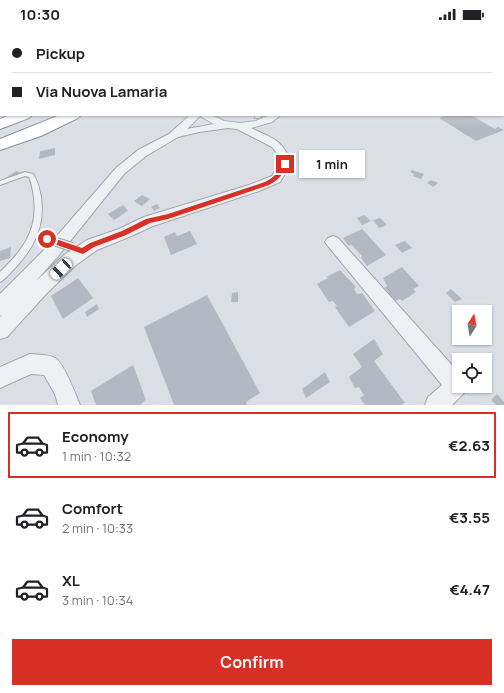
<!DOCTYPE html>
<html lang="en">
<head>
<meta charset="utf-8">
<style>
	body { margin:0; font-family:Manrope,sans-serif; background:#f2f2f2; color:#202124; height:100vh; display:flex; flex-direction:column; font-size:15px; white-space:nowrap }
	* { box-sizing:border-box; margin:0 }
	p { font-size:13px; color:#757577 }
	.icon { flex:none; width:22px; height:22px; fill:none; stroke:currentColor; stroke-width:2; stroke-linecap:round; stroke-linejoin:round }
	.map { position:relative; height:377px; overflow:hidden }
	.drawer { display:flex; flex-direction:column; background:#fff; flex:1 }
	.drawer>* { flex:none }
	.hud { position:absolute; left:0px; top:0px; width:504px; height:88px; box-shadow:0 1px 3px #0004; display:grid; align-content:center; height:88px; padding:0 12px; background:#fff }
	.needle { width:26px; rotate:11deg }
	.buttons { position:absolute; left:452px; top:277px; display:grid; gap:8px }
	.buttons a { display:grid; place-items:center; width:40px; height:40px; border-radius:0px; background:#fff; box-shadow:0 1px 3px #0004; font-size:20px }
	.end { position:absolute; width:18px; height:18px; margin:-9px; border:5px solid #d93025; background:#fff; box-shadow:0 0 0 2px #fff }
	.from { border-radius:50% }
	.bubble { position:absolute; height:28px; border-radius:0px; background:#fff; box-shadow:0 1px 3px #0004; font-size:13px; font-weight:700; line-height:28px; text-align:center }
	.car { position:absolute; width:12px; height:24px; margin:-12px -6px; border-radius:5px; box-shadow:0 0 3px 1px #0007; background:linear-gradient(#fff 24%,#345 0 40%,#fff 0 76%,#345 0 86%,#fff 0) }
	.hud b { display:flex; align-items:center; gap:14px; height:38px; font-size:15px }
	.hud b+b { border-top:1px solid #e0e0e0 }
	.hud i { width:10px; height:10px; background:#202124 }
	ul { padding:7px 0 0; list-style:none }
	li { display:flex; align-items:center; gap:12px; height:66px; margin:0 8px 6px; padding:0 4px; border:2px solid transparent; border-radius:0px }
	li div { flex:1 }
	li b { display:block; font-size:15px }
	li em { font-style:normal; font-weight:700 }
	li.on { border-color:#d93025 }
	li>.icon { width:36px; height:36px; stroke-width:1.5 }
	.action { display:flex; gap:8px; margin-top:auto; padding:8px 12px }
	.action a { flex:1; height:46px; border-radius:0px; background:#d93025; color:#fff; font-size:16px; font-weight:700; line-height:46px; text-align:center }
	.status { display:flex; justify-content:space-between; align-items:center; height:28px; padding:0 20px; background:#fff; direction:ltr }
	.status svg { height:11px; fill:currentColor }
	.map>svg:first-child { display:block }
	.building { fill:#b3b8c2 }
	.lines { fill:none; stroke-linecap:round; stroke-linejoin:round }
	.lane-casing { stroke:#a1a6af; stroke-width:2 }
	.street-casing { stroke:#a1a6af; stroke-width:2 }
	.highway-casing { stroke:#848d9b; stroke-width:2 }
	.lane { fill:#eef0f4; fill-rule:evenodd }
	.street { fill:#eef0f4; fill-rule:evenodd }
	.highway { fill:#fff; fill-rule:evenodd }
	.lane-bridge-casing { stroke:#a1a6af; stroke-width:10; stroke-linecap:butt }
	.lane-bridge { stroke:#eef0f4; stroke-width:8 }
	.route { fill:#d93025 }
</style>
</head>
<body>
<div class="status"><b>10:30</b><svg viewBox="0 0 49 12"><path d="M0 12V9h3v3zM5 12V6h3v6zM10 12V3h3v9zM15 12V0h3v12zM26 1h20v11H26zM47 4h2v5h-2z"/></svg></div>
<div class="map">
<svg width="504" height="377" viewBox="0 0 504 377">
	<rect width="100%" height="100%" fill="#dbdfe5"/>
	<!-- building -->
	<g class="building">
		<polygon points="449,87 471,87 495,101 498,99 504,102 476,113 439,90"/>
		<polygon points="55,120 55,127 39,131 40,123"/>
		<polygon points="412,142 424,146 421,151 413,148 414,146 410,144"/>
		<polygon points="16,143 22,145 9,154 4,151"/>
		<polygon points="431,152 438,155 433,159 427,155"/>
		<polygon points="142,167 150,171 142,178 134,173"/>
		<polygon points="157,176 160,180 154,183 151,179"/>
		<polygon points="123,177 128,183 114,192 108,186"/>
		<polygon points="364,187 371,193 362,197 357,190"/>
		<polygon points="380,190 387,197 379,200 373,192"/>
		<polygon points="362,201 386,227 367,238 361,230 362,228 351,216 349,218 343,210"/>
		<polygon points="190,203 197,216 171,227 164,209 175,204 177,208"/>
		<polygon points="405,213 412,220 402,225 395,217"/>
		<polygon points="11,219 10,230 0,233 0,223"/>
		<polygon points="402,239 419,258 413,261 416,264 402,273 400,271 395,273 385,260 387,258 383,250"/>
		<polygon points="340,242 356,259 354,261 357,266 362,265 375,283 349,299 335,279 337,278 333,273 329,274 317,256 328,250 326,249"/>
		<polygon points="78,250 93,270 63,291 51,268"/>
		<polygon points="451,261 462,271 455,274 446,265"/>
		<polygon points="238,264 238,274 231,274 232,265"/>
		<polygon points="207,267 260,365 246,374 247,377 174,377 144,299"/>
		<polygon points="97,276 99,281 87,289 85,284"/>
		<polygon points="374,311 383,326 374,333 405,375 401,377 365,377 360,370 364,367 359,359 355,360 349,349 362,339 353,326"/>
		<polygon points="133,337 146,372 140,377 96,377 91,363"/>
		<polygon points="325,344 330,354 306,370 302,361"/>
		<polygon points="497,366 504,374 504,377 496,377 491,372"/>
	</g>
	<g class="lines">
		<defs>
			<g id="lane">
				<polygon points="257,87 263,87 259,90 255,90 255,89"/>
				<path d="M 25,144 L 33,146 C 38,153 39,160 41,169 C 45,197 35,218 16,239 C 11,244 6,251 0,254 L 0,244 C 22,223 38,203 34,170 C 33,163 32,156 29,149 L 25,148 L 0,157 L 0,153 Z"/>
			</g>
			<g id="street">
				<path d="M 190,87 L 212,87 L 224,93 L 240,95 L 256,93 L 269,87 L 281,87 L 272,94 L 251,100 C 273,111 283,111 291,136 L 280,154 L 259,163 L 153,198 L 129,209 L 97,222 L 76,237 L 47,265 L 7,309 L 0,311 L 0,289 L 2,287 L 0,288 L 0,266 L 49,217 L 116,140 L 138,122 L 169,106 ZM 200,88 L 214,96 L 187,101 ZM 228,100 L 237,101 L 272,119 L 276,124 L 279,136 L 272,148 L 249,157 L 144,189 L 119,201 L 87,212 L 64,227 L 36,253 L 59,227 L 124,146 L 146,128 L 178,109 L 199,104 Z"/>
				<polygon points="333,208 338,210 459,345 459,358 467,358 464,365 452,377 425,377 428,369 442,357 328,218 325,214 328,210"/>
				<path d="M 30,326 C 38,327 48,326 55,330 C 64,335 76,367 80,377 L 58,377 L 55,366 L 44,347 L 31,346 L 0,360 L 0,339 Z"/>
			</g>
			<g id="highway">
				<polygon points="10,87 32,87 29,90 0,101 0,91"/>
				<polygon points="60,87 81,87 78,90 41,108 0,122 0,111"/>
			</g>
		</defs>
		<!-- lane casing -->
		<use href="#lane" class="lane-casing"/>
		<!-- street casing -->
		<use href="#street" class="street-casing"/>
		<!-- highway casing -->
		<use href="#highway" class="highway-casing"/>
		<!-- lane -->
		<use href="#lane" class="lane"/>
		<!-- street -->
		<use href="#street" class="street"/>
		<!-- highway -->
		<use href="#highway" class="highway"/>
		<defs>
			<polyline id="lane-bridge" points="47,211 72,219"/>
		</defs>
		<!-- lane-bridge casing -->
		<use href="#lane-bridge" class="lane-bridge-casing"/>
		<!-- lane-bridge -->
		<use href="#lane-bridge" class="lane-bridge"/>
	</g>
	<!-- sky -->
	<linearGradient id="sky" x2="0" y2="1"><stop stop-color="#87b1da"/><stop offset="0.49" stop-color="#eff1f3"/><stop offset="1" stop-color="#eff1f3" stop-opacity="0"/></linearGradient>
	<rect width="504" height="101" fill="url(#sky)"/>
	<!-- route -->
	<path class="route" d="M 283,135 L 287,136 C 283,146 279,152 269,157 L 168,191 L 150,195 L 126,207 L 94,219 L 83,226 L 45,213 L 44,211 L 47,208 L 82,220 L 90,215 L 122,203 L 146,191 L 168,186 L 265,154 C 275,149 278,144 283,135 Z"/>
</svg>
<div class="buttons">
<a><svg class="needle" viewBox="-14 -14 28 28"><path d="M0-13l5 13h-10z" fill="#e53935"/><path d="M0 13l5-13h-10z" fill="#757577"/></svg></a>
<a><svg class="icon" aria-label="locate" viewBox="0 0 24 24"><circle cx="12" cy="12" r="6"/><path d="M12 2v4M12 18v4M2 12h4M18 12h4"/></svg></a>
</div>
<i class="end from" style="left:47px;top:211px"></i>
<i class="end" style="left:285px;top:136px"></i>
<div class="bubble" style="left:299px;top:122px;width:66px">1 min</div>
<i class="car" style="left:61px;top:241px;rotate:227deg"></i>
<div class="hud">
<b><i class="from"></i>Pickup</b>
<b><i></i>Via Nuova Lamaria</b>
</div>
</div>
<section class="drawer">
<ul>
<li class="on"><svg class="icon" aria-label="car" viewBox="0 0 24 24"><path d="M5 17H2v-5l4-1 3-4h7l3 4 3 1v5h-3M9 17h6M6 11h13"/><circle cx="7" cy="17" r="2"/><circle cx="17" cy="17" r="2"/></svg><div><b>Economy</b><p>1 min · 10:32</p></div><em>€2.63</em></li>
<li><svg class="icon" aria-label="car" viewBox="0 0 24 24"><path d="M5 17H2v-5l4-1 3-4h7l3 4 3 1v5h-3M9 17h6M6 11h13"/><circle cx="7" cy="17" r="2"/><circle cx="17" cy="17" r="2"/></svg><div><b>Comfort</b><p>2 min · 10:33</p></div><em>€3.55</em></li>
<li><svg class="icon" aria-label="car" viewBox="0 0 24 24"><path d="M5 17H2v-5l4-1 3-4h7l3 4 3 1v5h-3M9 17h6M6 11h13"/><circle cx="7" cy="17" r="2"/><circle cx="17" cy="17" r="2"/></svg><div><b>XL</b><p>3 min · 10:34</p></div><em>€4.47</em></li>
</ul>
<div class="action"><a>Confirm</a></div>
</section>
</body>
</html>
